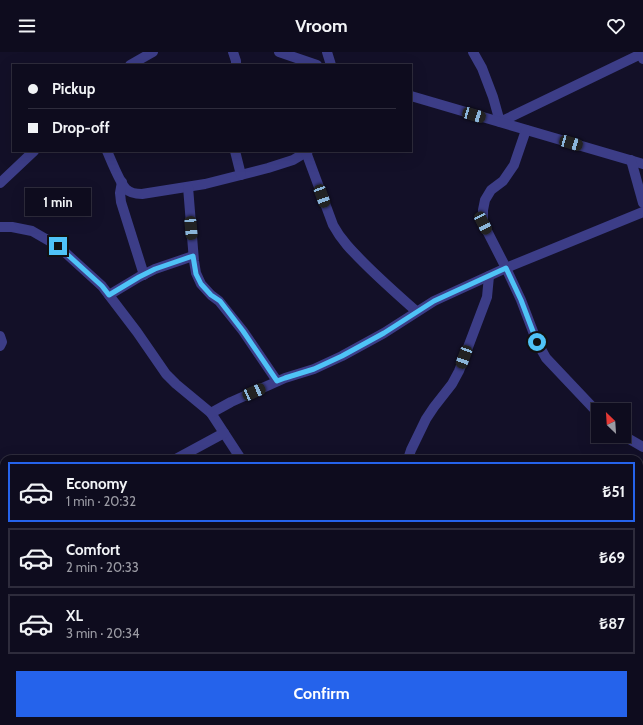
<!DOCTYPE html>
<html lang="en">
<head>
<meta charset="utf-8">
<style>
	body { margin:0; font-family:Cabin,sans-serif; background:#171527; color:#f1f3f6; height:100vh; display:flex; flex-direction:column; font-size:15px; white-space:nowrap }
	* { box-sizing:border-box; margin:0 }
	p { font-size:13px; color:#9b9ba4 }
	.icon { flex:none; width:22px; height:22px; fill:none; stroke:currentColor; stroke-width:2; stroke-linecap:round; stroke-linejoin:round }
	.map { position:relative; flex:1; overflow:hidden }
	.details { position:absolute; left:0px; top:403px; width:643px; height:270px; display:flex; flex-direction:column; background:#0e0c1e; border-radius:12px 12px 0 0; box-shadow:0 4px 16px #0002,0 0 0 1px #2e2c3c }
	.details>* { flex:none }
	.banner { position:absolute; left:12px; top:12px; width:400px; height:88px; border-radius:0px; box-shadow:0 4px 16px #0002,0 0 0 1px #2e2c3c; display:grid; align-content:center; height:88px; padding:0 16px; background:#0e0c1e }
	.needle { width:26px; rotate:335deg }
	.controls { position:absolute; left:591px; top:351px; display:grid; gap:8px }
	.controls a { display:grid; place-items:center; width:40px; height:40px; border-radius:0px; background:#0e0c1e; box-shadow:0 4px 16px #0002,0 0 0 1px #2e2c3c; font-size:20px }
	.end { position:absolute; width:18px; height:18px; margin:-9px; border:5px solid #4fc3f7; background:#111; box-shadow:0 0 0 2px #111 }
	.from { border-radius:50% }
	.bubble { position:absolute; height:28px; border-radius:0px; background:#0e0c1e; box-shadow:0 4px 16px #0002,0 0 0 1px #2e2c3c; font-size:13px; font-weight:800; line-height:28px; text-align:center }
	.car { position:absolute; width:12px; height:24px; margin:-12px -6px; border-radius:5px; box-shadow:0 0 3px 1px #0007; background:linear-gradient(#222 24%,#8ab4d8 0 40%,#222 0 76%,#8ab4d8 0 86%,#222 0) }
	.banner b { display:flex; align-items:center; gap:14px; height:38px; font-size:15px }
	.banner b+b { border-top:1px solid #2e2c3c }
	.banner i { width:10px; height:10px; background:#f1f3f6 }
	ul { padding:7px 0 0; list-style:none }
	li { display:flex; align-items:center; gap:12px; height:60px; margin:0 8px 6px; padding:0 8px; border:2px solid #2e2c3c; border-radius:0px }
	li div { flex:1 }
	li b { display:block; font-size:15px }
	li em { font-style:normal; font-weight:800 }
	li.selected { border-color:#2563eb }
	li>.icon { width:36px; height:36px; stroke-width:1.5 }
	.button { display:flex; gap:8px; margin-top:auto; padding:8px 16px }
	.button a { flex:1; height:46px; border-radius:0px; background:#2563eb; color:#fff; font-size:16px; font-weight:800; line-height:46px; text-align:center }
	header { display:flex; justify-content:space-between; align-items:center; height:52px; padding:0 16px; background:#0e0c1e; font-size:18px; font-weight:800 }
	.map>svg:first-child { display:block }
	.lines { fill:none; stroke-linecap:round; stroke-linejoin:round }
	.minor { stroke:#3c3d87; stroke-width:10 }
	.tertiary { stroke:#3c3d87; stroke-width:10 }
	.route { stroke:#4fc3f7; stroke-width:5 }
</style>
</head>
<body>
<header><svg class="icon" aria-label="menu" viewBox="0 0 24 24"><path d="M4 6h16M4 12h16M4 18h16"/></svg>Vroom<svg class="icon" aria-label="heart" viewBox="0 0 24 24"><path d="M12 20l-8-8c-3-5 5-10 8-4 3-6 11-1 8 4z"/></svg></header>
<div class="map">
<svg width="643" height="673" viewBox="0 0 643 673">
	<rect width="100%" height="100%" fill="#131028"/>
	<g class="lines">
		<!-- minor -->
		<g class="minor">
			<polyline points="233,0 236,9 236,13"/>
			<polyline points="279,0 317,13"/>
			<polyline points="327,0 331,13"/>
			<polyline points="473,0 482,16 493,45 500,70 641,2 643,7"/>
			<polyline points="130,13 153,0"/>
			<polyline points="411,44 643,112"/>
			<polyline points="526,78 514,113 503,129 491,138 485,148 483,158 483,171 506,216 521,248 537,290 546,306 598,361"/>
			<path d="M 107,99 C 111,108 120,131 126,137 C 130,141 137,142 142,142 L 205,132 L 268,116 L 293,108 L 308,99"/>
			<polyline points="235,99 241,123"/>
			<path d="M 306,100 L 333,173 C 341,188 352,199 364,211 C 381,228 399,244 416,259"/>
			<polyline points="631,108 643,151"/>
			<polyline points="122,130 120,141 121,150 144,223"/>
			<polyline points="0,131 34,99"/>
			<polyline points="188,135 194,209 196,221 201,232 211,243 219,249 243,279 277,329"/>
			<polyline points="0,175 12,175 32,179 58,194 102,234 137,280 166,322 176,332 211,361 241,407"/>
			<polyline points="109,243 139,225 155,217 193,204"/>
			<polyline points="0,284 2,290 0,294"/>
			<polyline points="211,361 231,350 285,326 314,317 342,304 384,281 434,249 506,216 643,160"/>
			<polyline points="624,384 643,395"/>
			<polyline points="176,407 224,381"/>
			<polyline points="408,407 411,398 426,367 434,355 452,332 459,319 487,245 489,224"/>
			<polyline points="0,502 4,501"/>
			<polyline points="639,558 643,560"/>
			<polyline points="0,571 4,570"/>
			<polyline points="369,669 372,673"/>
			<polyline points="537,669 543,673"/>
			<polyline points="17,673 30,669"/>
			<polyline points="145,673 147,669"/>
		</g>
		<!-- tertiary -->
		<g class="tertiary">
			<polyline points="639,498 643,495"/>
			<polyline points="493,673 496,669"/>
		</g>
	</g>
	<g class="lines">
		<!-- route -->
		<polyline class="route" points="58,194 102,234 109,243 139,225 155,217 193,204 196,222 201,232 211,243 220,249 243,279 277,329 285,326 314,317 342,304 384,281 434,249 506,216 521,248 537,290"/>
	</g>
</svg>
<div class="controls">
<a><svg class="needle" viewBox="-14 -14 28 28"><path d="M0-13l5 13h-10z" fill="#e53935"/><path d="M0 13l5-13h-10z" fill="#9b9ba4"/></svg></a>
</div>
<i class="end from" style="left:537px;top:290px"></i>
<i class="end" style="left:58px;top:194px"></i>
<div class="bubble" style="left:25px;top:136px;width:66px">1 min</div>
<i class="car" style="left:474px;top:63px;rotate:106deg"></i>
<i class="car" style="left:571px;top:91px;rotate:106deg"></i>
<i class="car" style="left:322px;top:144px;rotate:160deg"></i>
<i class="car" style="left:483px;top:171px;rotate:153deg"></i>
<i class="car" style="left:191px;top:176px;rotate:175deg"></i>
<i class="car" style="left:464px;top:305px;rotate:200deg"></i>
<i class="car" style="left:254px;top:340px;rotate:66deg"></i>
<div class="banner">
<b><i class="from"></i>Pickup</b>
<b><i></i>Drop-off</b>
</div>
<section class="details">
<ul>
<li class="selected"><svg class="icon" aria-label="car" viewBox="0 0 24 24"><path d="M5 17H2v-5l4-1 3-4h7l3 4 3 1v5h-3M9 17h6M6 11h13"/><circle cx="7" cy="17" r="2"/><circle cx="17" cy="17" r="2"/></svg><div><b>Economy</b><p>1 min · 20:32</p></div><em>₺51</em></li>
<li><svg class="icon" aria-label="car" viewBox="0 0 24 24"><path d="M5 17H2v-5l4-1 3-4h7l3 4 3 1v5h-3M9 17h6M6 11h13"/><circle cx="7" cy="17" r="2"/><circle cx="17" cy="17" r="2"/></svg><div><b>Comfort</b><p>2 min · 20:33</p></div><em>₺69</em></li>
<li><svg class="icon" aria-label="car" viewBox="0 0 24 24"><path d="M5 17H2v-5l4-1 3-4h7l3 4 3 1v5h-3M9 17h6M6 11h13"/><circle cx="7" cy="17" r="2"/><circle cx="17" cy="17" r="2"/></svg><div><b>XL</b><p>3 min · 20:34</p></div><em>₺87</em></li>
</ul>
<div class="button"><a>Confirm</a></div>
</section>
</div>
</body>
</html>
